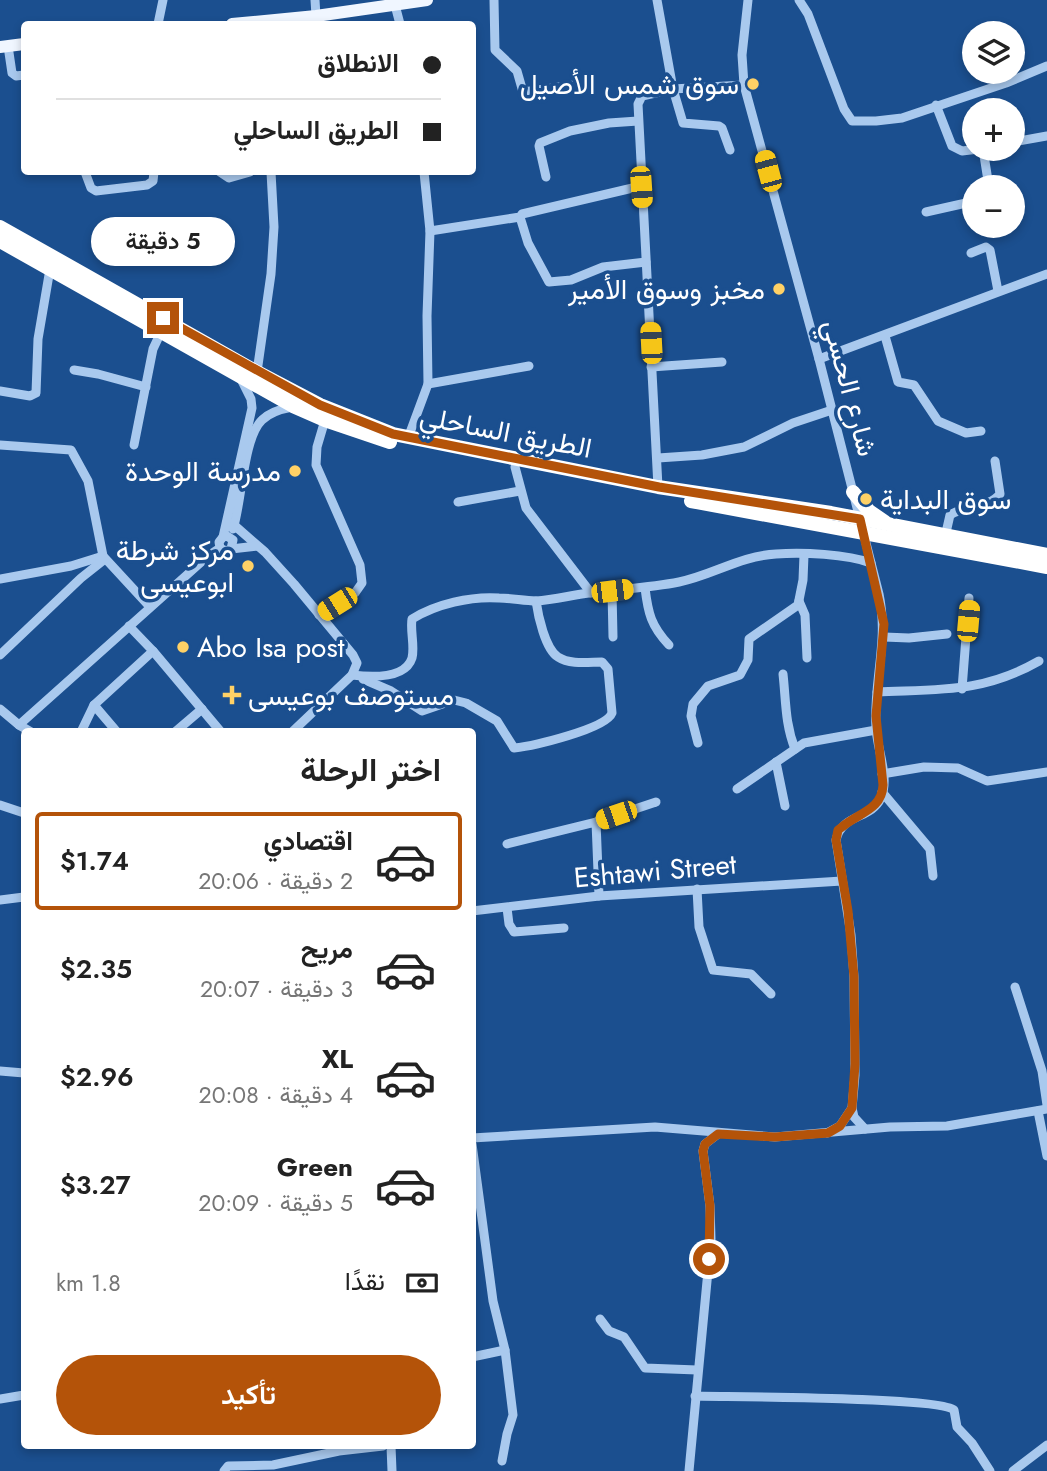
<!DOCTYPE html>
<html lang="ar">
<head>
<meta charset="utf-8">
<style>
	body { margin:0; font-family:Jost,Vazirmatn,sans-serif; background:#f6f6f6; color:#222; direction:rtl; height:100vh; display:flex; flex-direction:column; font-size:26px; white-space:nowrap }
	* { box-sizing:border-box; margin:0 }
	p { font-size:23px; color:#767676 }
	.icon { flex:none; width:38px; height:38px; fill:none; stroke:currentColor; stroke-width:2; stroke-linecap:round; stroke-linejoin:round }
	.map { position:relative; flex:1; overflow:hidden; direction:ltr }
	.details { position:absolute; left:21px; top:728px; width:455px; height:721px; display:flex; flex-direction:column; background:#fff; border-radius:7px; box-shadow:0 4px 10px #0003; direction:rtl }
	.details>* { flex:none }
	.banner { position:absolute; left:21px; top:21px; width:455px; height:154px; border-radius:7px; box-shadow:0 4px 10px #0003; direction:rtl; display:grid; align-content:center; height:154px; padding:0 35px; background:#fff }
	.controls { position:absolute; left:962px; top:21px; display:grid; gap:14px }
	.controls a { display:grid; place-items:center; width:63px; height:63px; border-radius:50%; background:#fff; box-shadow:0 4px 10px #0003; font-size:35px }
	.end { position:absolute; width:32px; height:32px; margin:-16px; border:9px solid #b45309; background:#fff; box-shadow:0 0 0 4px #fff }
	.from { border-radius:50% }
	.bubble { position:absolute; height:49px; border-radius:24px; background:#fff; box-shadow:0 4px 10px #0003; font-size:23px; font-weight:600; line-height:49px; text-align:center; direction:rtl }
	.car { position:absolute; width:21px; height:42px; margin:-21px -10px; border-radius:9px; box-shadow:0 0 5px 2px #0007; background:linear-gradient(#f5c518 24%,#345 0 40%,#f5c518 0 76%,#345 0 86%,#f5c518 0) }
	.banner b { display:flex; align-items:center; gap:24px; height:66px; font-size:26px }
	.banner b+b { border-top:2px solid #e0e0e0 }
	.banner i { width:18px; height:18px; background:#222 }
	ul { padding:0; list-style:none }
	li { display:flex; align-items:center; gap:21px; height:98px; margin:0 14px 10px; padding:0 21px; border:4px solid transparent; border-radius:7px }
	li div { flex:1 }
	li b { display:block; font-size:26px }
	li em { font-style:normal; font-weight:600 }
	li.current { border-color:#b45309 }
	li>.icon { width:63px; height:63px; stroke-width:1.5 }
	h2 { padding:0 35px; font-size:32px; line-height:84px }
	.pay { display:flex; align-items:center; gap:18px; height:77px; padding:0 35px; font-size:26px }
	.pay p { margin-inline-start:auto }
	.action { display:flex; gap:14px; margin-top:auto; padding:14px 35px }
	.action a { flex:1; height:80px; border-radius:42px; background:#b45309; color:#fff; font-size:28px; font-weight:600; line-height:80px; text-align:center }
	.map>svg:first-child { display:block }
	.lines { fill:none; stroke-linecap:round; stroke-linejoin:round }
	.minor { stroke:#a9c9ee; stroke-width:9 }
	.major { stroke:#f0f6ff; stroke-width:12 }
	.highway { stroke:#fff; stroke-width:14 }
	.route { stroke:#b45309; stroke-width:9 }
	.poi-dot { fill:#ffd166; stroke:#1b4f8f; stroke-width:2.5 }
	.labels { text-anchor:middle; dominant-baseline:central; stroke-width:7; stroke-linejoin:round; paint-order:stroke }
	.poi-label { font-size:28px; fill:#fff; stroke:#1b4f8f; text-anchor:end }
	.street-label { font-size:28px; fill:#fff; stroke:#1b4f8f }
</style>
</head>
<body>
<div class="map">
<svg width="1047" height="1471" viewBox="0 0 1047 1471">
	<rect width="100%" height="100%" fill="#1b4f8f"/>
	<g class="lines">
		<!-- minor -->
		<g class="minor">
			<polyline points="315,0 316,16"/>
			<polyline points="494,0 495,50 517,71 523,92 589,83"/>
			<polyline points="657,0 673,89 683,123 719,126 722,128 730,150"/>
			<path d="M 748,0 L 742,55 L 744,85 L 819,359 L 879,594 C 889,642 873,681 876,728 C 877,749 890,778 881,798 C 871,820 842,813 836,840 L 851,935 L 854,977 L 855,1075 L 852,1108 L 840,1126 L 827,1133"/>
			<polyline points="799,0 808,14 844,109 852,121 876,121 902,118 1006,83 1047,66"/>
			<polyline points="395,5 400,24"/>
			<polyline points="158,24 163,0"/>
			<polyline points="8,46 12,73 16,76 24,75"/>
			<polyline points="936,105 952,146 962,151 979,149"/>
			<polyline points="1013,142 1047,136"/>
			<polyline points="983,149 989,187"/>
			<polyline points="85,172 91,188 96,191 147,185 153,181 154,172"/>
			<polyline points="220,172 229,178 250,172"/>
			<polyline points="546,177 539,146 540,143 570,131 609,123 638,121"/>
			<polyline points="926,212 975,201"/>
			<polyline points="520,217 528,243 549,282 571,280 603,267 646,262"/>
			<polyline points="430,231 520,217 522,214 641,186"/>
			<polyline points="971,253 986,247 990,250 998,291"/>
			<polyline points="885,336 898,382 914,385 938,421 966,433 981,431"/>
			<polyline points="819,359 1047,274"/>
			<polyline points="651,367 722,362"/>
			<polyline points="74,370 98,374 146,387"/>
			<polyline points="257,372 271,274 274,227 271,172"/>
			<polyline points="428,384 529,366"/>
			<polyline points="0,391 30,396 36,393 38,339 50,269"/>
			<polyline points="408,438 428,384 427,316 430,231 424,172"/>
			<polyline points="0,445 71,450 88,481 103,556 150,607"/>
			<polyline points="134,445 153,349 161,332"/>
			<polyline points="658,458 702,455 744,447 793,423 832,410"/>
			<polyline points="515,467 526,508 591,593"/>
			<polyline points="658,487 638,104 642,96 673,89 744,85"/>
			<polyline points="458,502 520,491"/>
			<polyline points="234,525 265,552 294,584 353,655 357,663 352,675 292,732"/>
			<path d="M 233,529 C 242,502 243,438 262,420 C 270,412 281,409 292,407"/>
			<polyline points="223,537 252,408 251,399 241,379"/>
			<path d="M 945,537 L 950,515 C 965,505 989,508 1000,494 L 995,461"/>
			<polyline points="231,549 257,546"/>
			<polyline points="0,579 71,566 103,556"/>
			<path d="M 645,588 C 648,613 651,626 669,645"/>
			<polyline points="612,591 613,637"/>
			<polyline points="799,601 805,615 807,658"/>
			<polyline points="319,615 355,593 362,583 360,565 316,465 317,447 325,420"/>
			<polyline points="884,637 909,638 947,634"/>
			<polyline points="153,651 221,732"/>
			<polyline points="0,655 81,578 105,559"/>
			<path d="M 783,674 C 786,701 785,724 795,749"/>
			<path d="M 352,675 C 369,677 405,680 412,658 C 415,646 410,631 412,619 C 436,604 471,596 499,598 C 512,598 524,601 536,601 C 554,600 572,595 589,593 C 619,589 649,588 679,582 C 713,575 740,556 776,554 C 802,552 847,554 871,563"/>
			<path d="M 363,679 L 391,691 L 422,711 L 454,700 L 466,703 L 497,721 L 514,748 C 533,746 606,729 612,713 L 608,669 L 602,662 C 589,662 570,665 558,657 C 545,649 538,615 536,601"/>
			<polyline points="962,689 969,598"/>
			<path d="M 877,692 C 939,689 983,693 1039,661"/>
			<polyline points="94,705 117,732"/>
			<polyline points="0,709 19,725"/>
			<polyline points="31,732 19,725 208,556 220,548 226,551 231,549 233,540 227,536 223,537 219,542 220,548"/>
			<polyline points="81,732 94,705 153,651 129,626"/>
			<polyline points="175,732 202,709"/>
			<polyline points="698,743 691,716 693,704 708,686 740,675 748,660 749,639 798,605 803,580 804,555"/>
			<polyline points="776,762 785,806"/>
			<polyline points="882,774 924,767 958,768 987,781 1047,772"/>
			<polyline points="737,789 804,743 876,730"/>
			<polyline points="882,792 930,849 933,876"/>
			<polyline points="0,805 24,813"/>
			<polyline points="596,822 656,802"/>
			<polyline points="507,844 596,822 599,896"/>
			<polyline points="697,889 699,927 713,970 751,974 771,994"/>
			<polyline points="0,900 24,897"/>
			<polyline points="507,908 509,924 514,932 564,928"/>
			<polyline points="472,911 599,896 842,881"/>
			<polyline points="1015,987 1042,1071 1047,1105"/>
			<polyline points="0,1071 24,1073"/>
			<polyline points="852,1108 854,1117 865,1129"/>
			<polyline points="1038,1111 1047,1156"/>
			<polyline points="472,1138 655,1127 775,1137 890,1127 947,1126 1047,1109"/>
			<polyline points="472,1144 493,1301 505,1350 472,1357"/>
			<polyline points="600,1319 609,1331 624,1337 645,1368 697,1370"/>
			<path d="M 695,1396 C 730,1397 940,1397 954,1410 L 957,1427 L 972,1443 L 990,1471"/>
			<polyline points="0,1399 24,1395"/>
			<polyline points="391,1446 392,1471"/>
			<polyline points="502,1461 507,1434 513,1415 505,1350"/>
			<polyline points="224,1471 228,1466 273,1465 339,1451 383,1446"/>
			<polyline points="689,1471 711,1239 710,1206 703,1151 705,1144 718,1134"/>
			<polyline points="1013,1471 1047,1445"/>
		</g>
		<!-- major -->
		<g class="major">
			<polyline points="232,24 316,16 427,0"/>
			<polyline points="0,47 24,44"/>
		</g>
		<!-- highway -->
		<g class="highway">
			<polyline points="0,227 257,372 320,405 393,434 658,487 831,513 1047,555"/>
			<polyline points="0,241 293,406 325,420 390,442"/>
			<polyline points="853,492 869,511 885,522"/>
			<polyline points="691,501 1047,567"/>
		</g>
	</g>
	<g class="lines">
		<!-- route -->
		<path class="route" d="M 163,318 L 320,405 L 393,434 L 659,487 L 860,519 L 884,624 L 876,716 L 883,785 C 882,810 858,813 842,827 L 838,830 L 836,840 L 848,911 L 854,977 L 855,1064 L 852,1108 L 840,1126 L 828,1133 L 775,1137 L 718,1134 L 705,1144 L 703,1151 L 710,1206 L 709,1259"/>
	</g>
	<!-- markers -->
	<g class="poi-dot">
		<circle cx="753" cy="84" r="7"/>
		<circle cx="779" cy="289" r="7"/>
		<circle cx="295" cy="471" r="7"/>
		<circle cx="866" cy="499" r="7"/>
		<circle cx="248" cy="566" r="7"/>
		<circle cx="183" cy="647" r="7"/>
		<path d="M228.5 684.5h7v7h7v7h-7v7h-7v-7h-7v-7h7z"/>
	</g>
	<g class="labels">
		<!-- poi labels -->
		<g class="poi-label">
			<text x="739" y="84">سوق شمس الأصيل</text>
			<text x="765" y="289">مخبز وسوق الأمير</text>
			<text x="281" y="471">مدرسة الوحدة</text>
			<text x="880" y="499" text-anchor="start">سوق البداية</text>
			<text x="234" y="550">مركز شرطة<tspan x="234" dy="32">ابوعيسى</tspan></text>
			<text x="197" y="647" text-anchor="start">Abo Isa post</text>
			<text x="248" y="695" text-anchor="start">مستوصف بوعيسى</text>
		</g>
		<!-- street labels -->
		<g class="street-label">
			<text transform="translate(850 388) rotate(75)">شارع الحسي</text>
			<text transform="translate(506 432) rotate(11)">الطريق الساحلي</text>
			<text transform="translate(655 871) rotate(-5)">Eshtawi Street</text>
		</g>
	</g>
</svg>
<div class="controls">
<a><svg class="icon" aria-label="layers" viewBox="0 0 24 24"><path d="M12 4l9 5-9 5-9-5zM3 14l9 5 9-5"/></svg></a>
<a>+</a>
<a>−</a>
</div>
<i class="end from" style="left:709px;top:1259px"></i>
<i class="end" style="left:163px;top:318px"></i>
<div class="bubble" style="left:91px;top:217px;width:144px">5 دقيقة</div>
<i class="car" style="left:768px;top:171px;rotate:345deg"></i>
<i class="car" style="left:641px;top:187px;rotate:176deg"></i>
<i class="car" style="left:651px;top:343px;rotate:357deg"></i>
<i class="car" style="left:612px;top:591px;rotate:83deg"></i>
<i class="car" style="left:337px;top:604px;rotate:238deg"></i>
<i class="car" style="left:968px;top:621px;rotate:5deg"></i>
<i class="car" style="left:616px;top:815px;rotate:251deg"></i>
<div class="banner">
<b><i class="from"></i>الانطلاق</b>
<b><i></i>الطريق الساحلي</b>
</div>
<section class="details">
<h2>اختر الرحلة</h2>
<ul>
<li class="current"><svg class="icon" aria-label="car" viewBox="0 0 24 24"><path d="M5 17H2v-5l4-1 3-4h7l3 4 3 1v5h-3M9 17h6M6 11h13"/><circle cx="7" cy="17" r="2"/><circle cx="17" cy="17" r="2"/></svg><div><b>اقتصادي</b><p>2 دقيقة · 20:06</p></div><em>$1.74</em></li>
<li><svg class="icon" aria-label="car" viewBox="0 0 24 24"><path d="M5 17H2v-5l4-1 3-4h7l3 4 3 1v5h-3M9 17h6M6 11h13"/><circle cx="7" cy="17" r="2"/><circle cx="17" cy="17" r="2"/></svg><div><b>مريح</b><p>3 دقيقة · 20:07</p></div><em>$2.35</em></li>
<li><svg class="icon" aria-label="car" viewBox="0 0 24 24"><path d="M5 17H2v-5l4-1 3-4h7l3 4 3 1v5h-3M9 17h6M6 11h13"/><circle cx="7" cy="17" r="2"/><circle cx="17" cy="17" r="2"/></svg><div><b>XL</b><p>4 دقيقة · 20:08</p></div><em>$2.96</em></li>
<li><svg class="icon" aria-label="car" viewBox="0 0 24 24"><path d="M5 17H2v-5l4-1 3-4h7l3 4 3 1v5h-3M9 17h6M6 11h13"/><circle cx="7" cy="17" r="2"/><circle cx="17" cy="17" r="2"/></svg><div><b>Green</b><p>5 دقيقة · 20:09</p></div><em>$3.27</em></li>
</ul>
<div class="pay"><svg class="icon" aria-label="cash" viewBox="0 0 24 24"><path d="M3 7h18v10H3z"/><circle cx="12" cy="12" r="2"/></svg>نقدًا<p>1.8 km</p></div>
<div class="action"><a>تأكيد</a></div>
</section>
</div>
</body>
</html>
